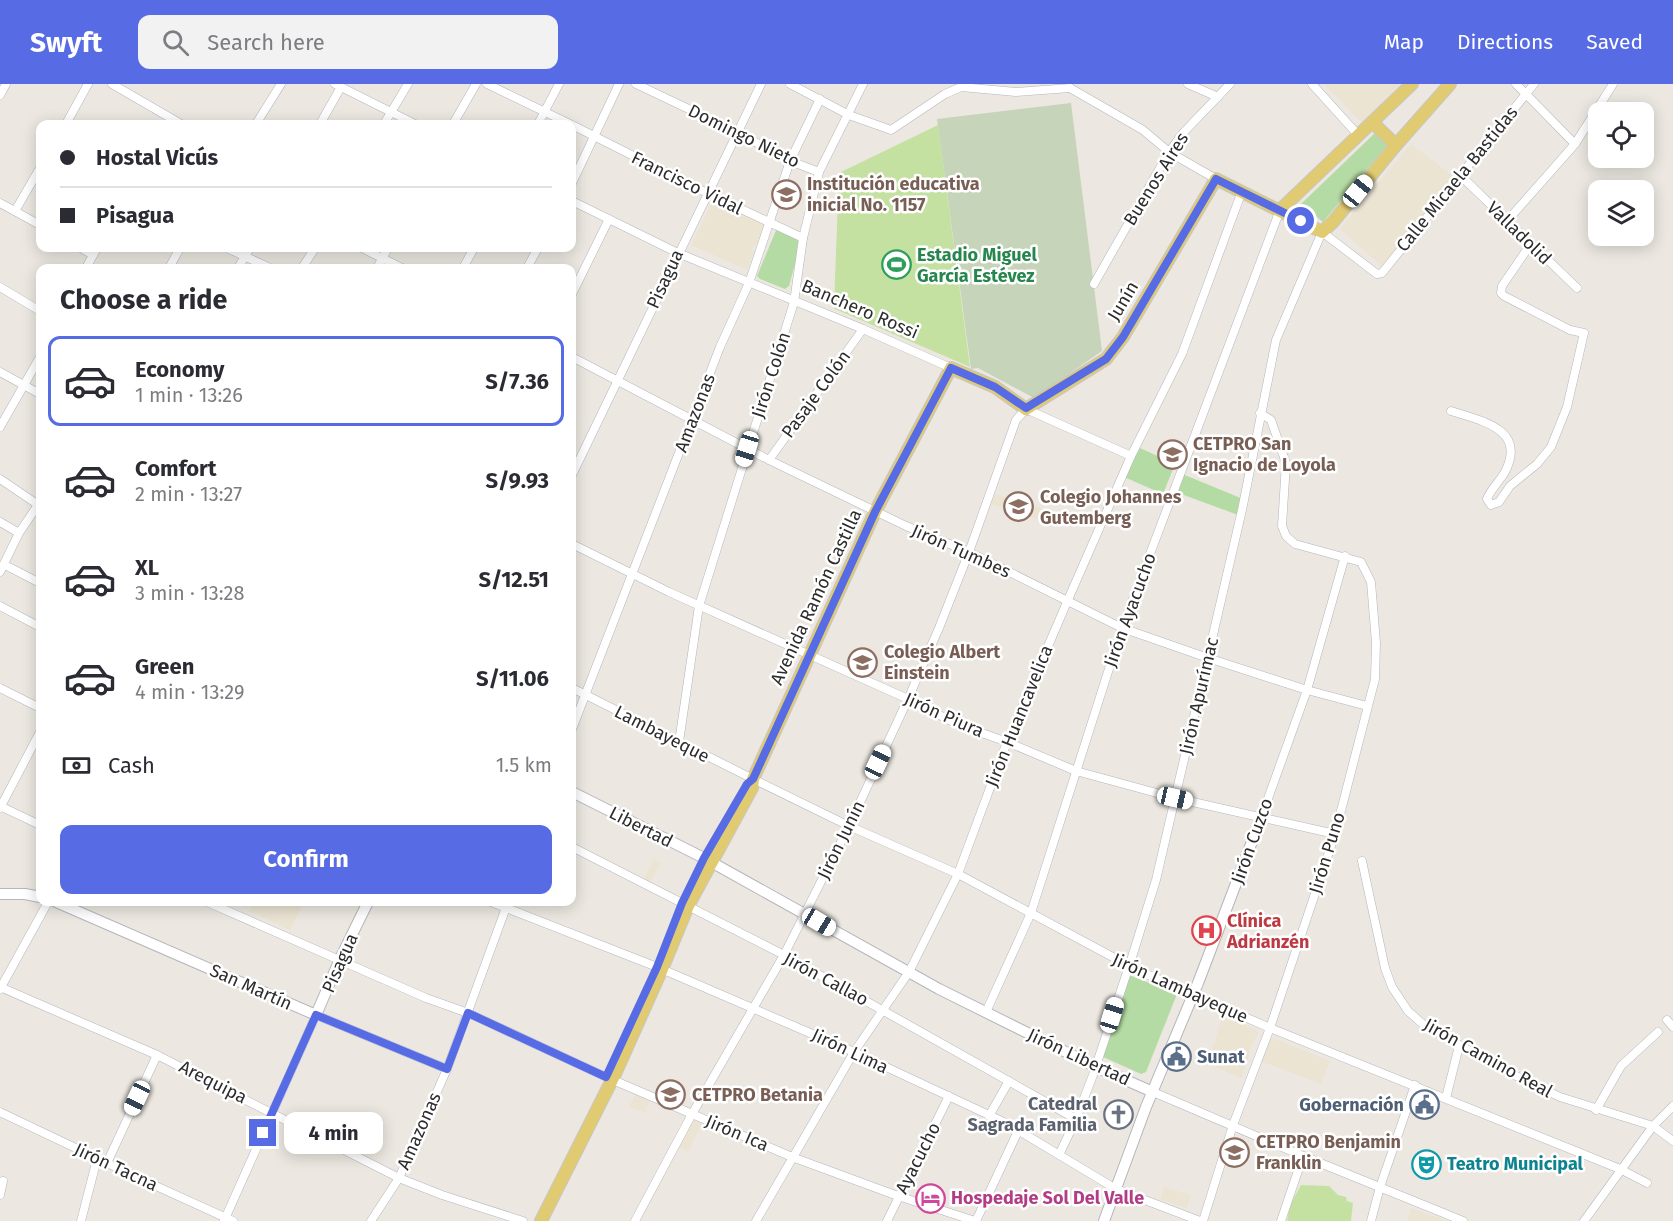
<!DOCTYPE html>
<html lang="en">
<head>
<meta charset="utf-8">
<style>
	body { margin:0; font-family:"Fira Sans",sans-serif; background:#f2f2f3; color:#2b2b33; height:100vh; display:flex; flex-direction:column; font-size:22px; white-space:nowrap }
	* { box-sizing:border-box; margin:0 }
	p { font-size:20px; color:#7c7c81 }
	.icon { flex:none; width:33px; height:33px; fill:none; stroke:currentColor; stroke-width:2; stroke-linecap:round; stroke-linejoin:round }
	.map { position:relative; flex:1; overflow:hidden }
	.drawer { position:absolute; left:36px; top:180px; width:540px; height:642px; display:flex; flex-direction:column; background:#fff; border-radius:12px; box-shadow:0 3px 15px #0003 }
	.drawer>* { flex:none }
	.top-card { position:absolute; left:36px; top:36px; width:540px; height:132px; border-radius:12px; box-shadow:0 3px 15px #0003; display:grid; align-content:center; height:132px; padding:0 24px; background:#fff }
	.controls { position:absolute; left:1588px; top:18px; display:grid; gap:12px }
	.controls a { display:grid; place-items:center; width:66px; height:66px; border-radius:12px; background:#fff; box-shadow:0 3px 15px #0003; font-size:30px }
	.end { position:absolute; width:27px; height:27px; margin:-14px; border:8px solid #566be4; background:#fff; box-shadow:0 0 0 3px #fff }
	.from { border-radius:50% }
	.bubble { position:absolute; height:42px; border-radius:12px; background:#fff; box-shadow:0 3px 15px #0003; font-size:20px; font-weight:700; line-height:42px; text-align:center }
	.car { position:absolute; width:18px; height:36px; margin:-18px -9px; border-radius:8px; box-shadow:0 0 4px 2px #0007; background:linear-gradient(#fff 24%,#345 0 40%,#fff 0 76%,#345 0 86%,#fff 0) }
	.top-card b { display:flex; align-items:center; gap:21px; height:57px; font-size:22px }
	.top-card b+b { border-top:2px solid #e1e1e2 }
	.top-card i { width:15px; height:15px; background:#2b2b33 }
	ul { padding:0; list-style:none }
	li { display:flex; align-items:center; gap:18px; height:90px; margin:0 12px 9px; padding:0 12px; border:3px solid transparent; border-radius:12px }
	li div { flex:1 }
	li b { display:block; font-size:22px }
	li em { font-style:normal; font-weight:700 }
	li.on { border-color:#566be4 }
	li>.icon { width:54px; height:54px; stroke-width:1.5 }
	h2 { padding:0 24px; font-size:27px; line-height:72px }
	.pay { display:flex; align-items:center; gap:15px; height:66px; padding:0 24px; font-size:22px }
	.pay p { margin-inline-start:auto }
	.cta { display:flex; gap:12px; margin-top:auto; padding:12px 24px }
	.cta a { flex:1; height:69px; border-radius:12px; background:#566be4; color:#fff; font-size:24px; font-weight:700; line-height:69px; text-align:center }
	header { display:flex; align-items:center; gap:36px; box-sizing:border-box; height:84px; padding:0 30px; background:#566be4; color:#fff }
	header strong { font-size:28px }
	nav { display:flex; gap:33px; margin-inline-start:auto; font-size:21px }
	.search { width:420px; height:54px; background:#f2f2f3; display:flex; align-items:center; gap:15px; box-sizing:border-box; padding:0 21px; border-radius:12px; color:#7c7c81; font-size:22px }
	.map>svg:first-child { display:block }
	.education { fill:#ebe4d3 }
	.green { fill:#b5dba4 }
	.cemetery { fill:#c6d4ba }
	.pitch { fill:#c4e1a2 }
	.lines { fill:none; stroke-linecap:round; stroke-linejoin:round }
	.street-casing { stroke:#b4b6be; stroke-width:9 }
	.secondary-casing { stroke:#b4b6be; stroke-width:12 }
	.primary-casing { stroke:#c8c8c8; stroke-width:14 }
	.street { stroke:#fff; stroke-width:8 }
	.secondary { stroke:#fff; stroke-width:10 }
	.primary { stroke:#e0ca72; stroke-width:12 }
	.route { stroke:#566be4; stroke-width:8 }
	.labels { text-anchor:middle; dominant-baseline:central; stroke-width:5; stroke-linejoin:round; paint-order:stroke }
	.street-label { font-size:18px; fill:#2c2c2c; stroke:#fff }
	.education-label { font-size:18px; font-weight:bold; fill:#785e54; stroke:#fff; text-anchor:start }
	.leisure-label { font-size:18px; font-weight:bold; fill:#27864d; stroke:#fff; text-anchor:start }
	.health-label { font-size:18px; font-weight:bold; fill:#be3a42; stroke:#fff; text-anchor:start }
	.service-label { font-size:18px; font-weight:bold; fill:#4e5e75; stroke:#fff; text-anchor:start }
	.worship-label { font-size:18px; font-weight:bold; fill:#5b616d; stroke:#fff; text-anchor:end }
	.culture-label { font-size:18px; font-weight:bold; fill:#0d838f; stroke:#fff; text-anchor:start }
	.hotel-label { font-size:18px; font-weight:bold; fill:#b23c85; stroke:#fff; text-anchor:start }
</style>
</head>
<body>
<header>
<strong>Swyft</strong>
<div class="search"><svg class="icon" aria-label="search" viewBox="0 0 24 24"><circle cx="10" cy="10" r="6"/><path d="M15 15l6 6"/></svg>Search here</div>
<nav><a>Map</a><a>Directions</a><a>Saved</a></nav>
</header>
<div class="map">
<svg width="1673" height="1137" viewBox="0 0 1673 1137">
	<rect width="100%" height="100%" fill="#ece8e1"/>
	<!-- education -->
	<g class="education">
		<polygon points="1324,0 1403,0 1363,38 1359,36"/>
		<polygon points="1411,60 1453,92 1382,182 1341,146 1341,143"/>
		<polygon points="714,115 765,140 757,158 752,165 754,168 747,186 691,161"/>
		<polygon points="995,410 1047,426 1042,437 991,420"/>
		<polygon points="865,566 872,569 862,591 855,588"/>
		<polygon points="654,775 661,779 650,798 644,795"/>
		<polygon points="254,818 304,818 290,846 249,827"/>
		<polygon points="1223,931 1256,946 1258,949 1249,967 1250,968 1241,994 1208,980"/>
		<polygon points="1275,955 1330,977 1321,1000 1260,977 1268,957"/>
		<polygon points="666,1003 680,1009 675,1019 661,1012"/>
		<polygon points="635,1009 650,1016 645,1028 629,1023"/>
		<polygon points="691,1034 702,1039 688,1068 675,1061"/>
		<polygon points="1164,1103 1191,1111 1187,1124 1160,1115"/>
		<polygon points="1411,1124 1447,1137 1407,1137"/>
	</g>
	<!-- green -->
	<g class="green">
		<polygon points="1376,48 1390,58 1323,138 1301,120"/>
		<polygon points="777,144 801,158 789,202 785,205 760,195 757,192"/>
		<polygon points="1140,364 1175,380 1163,410 1124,393"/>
		<polygon points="1180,389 1243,415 1238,431 1173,407"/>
		<polygon points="1129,891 1177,910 1146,988 1141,990 1101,972"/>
	</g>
	<!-- cemetery -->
	<polygon class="cemetery" points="1071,19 1102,267 1034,314 978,284 971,285 937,35"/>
	<!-- pitch -->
	<g class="pitch">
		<polygon points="938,41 970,283 835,225 834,221 839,89"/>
		<polygon points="1301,1101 1329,1102 1338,1111 1346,1113 1347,1117 1353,1119 1351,1137 1287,1137 1290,1121"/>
	</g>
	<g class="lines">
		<defs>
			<g id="street">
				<polyline points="112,0 181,40"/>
				<polyline points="335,0 415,40"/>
				<polyline points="487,0 570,40"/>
				<polyline points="636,0 737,48 790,77 819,88"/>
				<polyline points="790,0 849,31 891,46 945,10 961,3 1016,8 1070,4"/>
				<polyline points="1188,0 1218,13"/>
				<polyline points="1312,0 1359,52"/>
				<polyline points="1516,0 1575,60"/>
				<polyline points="1070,4 1143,46 1169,68 1216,95"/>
				<polyline points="0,11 6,0"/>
				<polyline points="66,40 88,0"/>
				<polyline points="256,40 281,0"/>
				<polyline points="320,40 341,3"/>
				<polyline points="384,40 408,0"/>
				<polyline points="453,40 476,0"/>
				<polyline points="538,40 559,0"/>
				<polyline points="572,41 707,109 803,154"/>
				<polyline points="1461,92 1577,204"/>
				<polyline points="572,99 619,0"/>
				<polyline points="572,117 678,169 863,245 951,284"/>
				<polyline points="0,119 40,141"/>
				<polyline points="15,127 40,84"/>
				<polyline points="1507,137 1575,60 1613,0"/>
				<polyline points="81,164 93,171"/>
				<polyline points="227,164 270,184"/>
				<polyline points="362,164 402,184"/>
				<polyline points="86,184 97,164"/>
				<polyline points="169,184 180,164"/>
				<polyline points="238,184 250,164"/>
				<polyline points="302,184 315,164"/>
				<polyline points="377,184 388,164"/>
				<polyline points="463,184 474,164"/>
				<polyline points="527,184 538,164"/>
				<polyline points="1094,200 1169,68 1183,49 1230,0"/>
				<polyline points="0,203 40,227"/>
				<polyline points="572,210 609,135"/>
				<polyline points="572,273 769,376 906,442 969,468 1122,544 1208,574 1307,606 1367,622"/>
				<polyline points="0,288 40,310"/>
				<path d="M 1451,327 C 1482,337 1527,345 1505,388 C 1499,398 1491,405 1487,415 L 1491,421 L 1499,418 L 1510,402 L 1537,380 L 1551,363 L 1567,323 L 1584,249 L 1570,246 L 1504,212 L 1501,209 L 1502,202 L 1530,161"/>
				<polyline points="0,343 40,273"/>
				<polyline points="769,376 863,245"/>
				<polyline points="572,391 761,0"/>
				<polyline points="0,395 40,422"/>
				<polyline points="0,438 19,449"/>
				<polyline points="572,460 669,508 908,615 957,640 1007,658 1076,687 1175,714 1335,750"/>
				<polyline points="5,481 40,499"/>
				<polyline points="0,488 19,449 40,418"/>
				<polyline points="0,522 40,543"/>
				<polyline points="0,604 40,624"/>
				<polyline points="572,604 753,695 849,742 958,790 1135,885 1270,944 1620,1085 1647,1099"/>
				<polyline points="572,645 720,263 749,199 790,77 820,15"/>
				<polyline points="679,658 699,522 794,218 803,154 819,88 863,0"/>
				<polyline points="0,722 40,741"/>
				<polyline points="0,724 40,648"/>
				<polyline points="1261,734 1307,606 1345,472"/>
				<polyline points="572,763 784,871 1076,1035"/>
				<polyline points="1362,777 1385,884 1392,903 1408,927 1425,942 1512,990 1560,1013 1653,1042 1673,1057"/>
				<polyline points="207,818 426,914 468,929 606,993 792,1073 898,1112 975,1137"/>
				<polyline points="491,818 657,883 854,968 1006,1039 1116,1105 1200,1137"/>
				<polyline points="0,903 157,971 399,1094 442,1111 523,1137"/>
				<polyline points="0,905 48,818"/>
				<polyline points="986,928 1031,829 1122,544 1280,126"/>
				<polyline points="1667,936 1673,943"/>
				<polyline points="1153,1008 1303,1072 1463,1137"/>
				<polyline points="1446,1014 1459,962"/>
				<polyline points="1596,1026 1621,982 1658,948"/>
				<polyline points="0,1028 145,1097 233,1137"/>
				<polyline points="989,1032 1009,997"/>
				<polyline points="1059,1071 1076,1035 1093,991 1132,873 1156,796 1242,426 1276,256 1322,148 1377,190 1382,189 1534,0"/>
				<polyline points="107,1079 157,971"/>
				<polyline points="0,1111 3,1097"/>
				<polyline points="81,1137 97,1075"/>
				<polyline points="224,1137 316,931 447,985"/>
				<polyline points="371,1137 399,1094 447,985 508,818"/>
				<polyline points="635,1137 692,1030 784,871 849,742 908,615 939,544 969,468 1016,336 1026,325 1131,372"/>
				<polyline points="756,1137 854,968 909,888 958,790 1007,658 1067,518 1131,372 1182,270 1242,107"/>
				<polyline points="887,1137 949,1012"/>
				<polyline points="976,1137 1018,1047"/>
				<polyline points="1203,1137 1233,1041 1270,944 1335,750 1375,595 1376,559 1371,498 1361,478 1295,460 1286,452 1282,442 1286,379 1271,336 1260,329"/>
				<polyline points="1281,1137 1303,1072"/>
				<polyline points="1371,1137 1380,1103 1415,1001"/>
				<polyline points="1584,1137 1653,1042 1673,1022"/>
			</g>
			<g id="secondary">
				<polyline points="572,708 704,774 939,905 1096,983 1153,1008"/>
				<polyline points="0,810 25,810 40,813"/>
				<polyline points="56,818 316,931 340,875 368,818"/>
				<polyline points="1104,1137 1146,1023 1198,899 1261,734"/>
			</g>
			<g id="primary">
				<polyline points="1373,39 1396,61"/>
				<polyline points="1280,126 1412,0"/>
				<polyline points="541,1137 616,988 662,885 688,822 752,704 753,695 875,428 951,284 995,303 1026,325 1106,275 1123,253 1216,95 1322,148 1333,138 1396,61 1450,0"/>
			</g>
		</defs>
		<!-- street casing -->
		<use href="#street" class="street-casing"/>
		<!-- secondary casing -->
		<use href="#secondary" class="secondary-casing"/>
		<!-- primary casing -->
		<use href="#primary" class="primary-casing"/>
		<!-- street -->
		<use href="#street" class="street"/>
		<!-- secondary -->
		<use href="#secondary" class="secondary"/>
		<!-- primary -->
		<use href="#primary" class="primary"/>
	</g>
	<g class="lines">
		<!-- route -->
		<polyline class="route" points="263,1049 316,931 447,985 468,929 606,993 657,883 682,819 704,774 747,700 753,695 875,428 951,284 995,303 1026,324 1106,275 1123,253 1216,95 1301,137"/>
	</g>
	<!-- icons -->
	<defs>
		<symbol id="school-ring" viewBox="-11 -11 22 22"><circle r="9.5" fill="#fff" stroke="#8d6e63" stroke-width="1.5"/><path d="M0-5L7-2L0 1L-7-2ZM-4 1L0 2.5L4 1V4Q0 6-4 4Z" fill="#8d6e63"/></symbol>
		<symbol id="stadium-ring" viewBox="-11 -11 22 22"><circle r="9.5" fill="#fff" stroke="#2e9e5b" stroke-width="1.5"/><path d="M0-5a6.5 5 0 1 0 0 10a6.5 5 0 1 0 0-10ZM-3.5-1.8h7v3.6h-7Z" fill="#2e9e5b"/></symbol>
		<symbol id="university-ring" viewBox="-11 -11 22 22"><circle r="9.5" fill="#fff" stroke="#8d6e63" stroke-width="1.5"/><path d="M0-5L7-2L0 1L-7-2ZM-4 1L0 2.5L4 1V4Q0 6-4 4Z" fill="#8d6e63"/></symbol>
		<symbol id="hospital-ring" viewBox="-11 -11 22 22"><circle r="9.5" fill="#fff" stroke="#e0444e" stroke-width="1.5"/><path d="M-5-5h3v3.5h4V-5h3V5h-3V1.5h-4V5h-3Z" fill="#e0444e"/></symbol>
		<symbol id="civic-ring" viewBox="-11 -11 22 22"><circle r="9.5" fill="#fff" stroke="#5c6f8a" stroke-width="1.5"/><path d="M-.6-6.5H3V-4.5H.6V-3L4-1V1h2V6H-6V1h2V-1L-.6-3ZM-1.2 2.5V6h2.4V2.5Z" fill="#5c6f8a"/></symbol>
		<symbol id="church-ring" viewBox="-11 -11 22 22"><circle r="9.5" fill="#fff" stroke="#6b7280" stroke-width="1.5"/><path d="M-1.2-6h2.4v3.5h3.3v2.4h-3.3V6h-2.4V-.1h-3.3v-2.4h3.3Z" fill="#6b7280"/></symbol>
		<symbol id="theatre-ring" viewBox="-11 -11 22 22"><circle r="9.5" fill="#fff" stroke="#0f9aa8" stroke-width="1.5"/><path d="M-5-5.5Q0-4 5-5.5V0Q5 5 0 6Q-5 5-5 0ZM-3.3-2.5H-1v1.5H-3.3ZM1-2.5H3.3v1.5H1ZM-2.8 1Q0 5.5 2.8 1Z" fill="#0f9aa8"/></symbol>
		<symbol id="hotel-ring" viewBox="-11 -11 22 22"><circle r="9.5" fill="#fff" stroke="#d1479c" stroke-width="1.5"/><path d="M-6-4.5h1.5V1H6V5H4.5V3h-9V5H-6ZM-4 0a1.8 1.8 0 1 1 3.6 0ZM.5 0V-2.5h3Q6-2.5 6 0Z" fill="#d1479c"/></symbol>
	</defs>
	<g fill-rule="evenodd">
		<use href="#school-ring" x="770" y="94" width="33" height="33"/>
		<use href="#stadium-ring" x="880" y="164" width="33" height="33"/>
		<use href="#university-ring" x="1156" y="354" width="33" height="33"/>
		<use href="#school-ring" x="1002" y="406" width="33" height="33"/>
		<use href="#school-ring" x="846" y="562" width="33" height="33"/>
		<use href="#hospital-ring" x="1190" y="830" width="33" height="33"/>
		<use href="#civic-ring" x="1160" y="956" width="33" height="33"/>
		<use href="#university-ring" x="654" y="994" width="33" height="33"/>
		<use href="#civic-ring" x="1408" y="1004" width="33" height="33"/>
		<use href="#church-ring" x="1102" y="1014" width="33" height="33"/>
		<use href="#university-ring" x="1218" y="1052" width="33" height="33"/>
		<use href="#theatre-ring" x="1410" y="1064" width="33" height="33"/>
		<use href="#hotel-ring" x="914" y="1098" width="33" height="33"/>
	</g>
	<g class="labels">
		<!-- street labels -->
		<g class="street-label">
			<text transform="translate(744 52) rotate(26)">Domingo Nieto</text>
			<text transform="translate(1156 95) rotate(-58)">Buenos Aires</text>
			<text transform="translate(1457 95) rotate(-51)">Calle Micaela Bastidas</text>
			<text transform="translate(687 99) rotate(26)">Francisco Vidal</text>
			<text transform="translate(1519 149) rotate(44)">Valladolid</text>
			<text transform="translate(665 195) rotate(-65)">Pisagua</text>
			<text transform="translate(1123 217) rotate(-59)">Junín</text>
			<text transform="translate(860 225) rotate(23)">Banchero Rossi</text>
			<text transform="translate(771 291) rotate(-72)">Jirón Colón</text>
			<text transform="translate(816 310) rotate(-54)">Pasaje Colón</text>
			<text transform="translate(695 329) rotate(-69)">Amazonas</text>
			<text transform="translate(961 467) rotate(24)">Jirón Tumbes</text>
			<text transform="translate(816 513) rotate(-65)">Avenida Ramón Castilla</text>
			<text transform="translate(1130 526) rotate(-70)">Jirón Ayacucho</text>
			<text transform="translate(1199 612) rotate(-77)">Jirón Apurímac</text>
			<text transform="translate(944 631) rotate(24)">Jirón Piura</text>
			<text transform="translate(1019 632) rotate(-68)">Jirón Huancavelica</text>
			<text transform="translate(662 650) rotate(27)">Lambayeque</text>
			<text transform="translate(641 743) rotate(27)">Libertad</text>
			<text transform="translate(841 756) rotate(-64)">Jirón Junín</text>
			<text transform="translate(1252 757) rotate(-70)">Jirón Cuzco</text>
			<text transform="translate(1327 769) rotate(-73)">Jirón Puno</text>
			<text transform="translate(340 879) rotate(-66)">Pisagua</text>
			<text transform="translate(826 895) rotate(28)">Jirón Callao</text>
			<text transform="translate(251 903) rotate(24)">San Martín</text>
			<text transform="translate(1180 904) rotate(24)">Jirón Lambayeque</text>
			<text transform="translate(850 967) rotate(25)">Jirón Lima</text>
			<text transform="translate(1079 973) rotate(25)">Jirón Libertad</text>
			<text transform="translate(1488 974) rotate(29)">Jirón Camino Real</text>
			<text transform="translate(213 998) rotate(27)">Arequipa</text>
			<text transform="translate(419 1047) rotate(-66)">Amazonas</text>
			<text transform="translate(737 1049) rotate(23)">Jirón Ica</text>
			<text transform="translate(918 1074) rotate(-63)">Ayacucho</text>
			<text transform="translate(116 1083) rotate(25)">Jirón Tacna</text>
		</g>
		<!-- education labels -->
		<g class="education-label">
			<text x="807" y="100">Institución educativa<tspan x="807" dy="21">inicial No. 1157</tspan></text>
			<text x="1193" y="360">CETPRO San<tspan x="1193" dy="21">Ignacio de Loyola</tspan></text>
			<text x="1040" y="413">Colegio Johannes<tspan x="1040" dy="21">Gutemberg</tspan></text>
			<text x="884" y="568">Colegio Albert<tspan x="884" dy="21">Einstein</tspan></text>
			<text x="692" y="1011">CETPRO Betania</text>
			<text x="1256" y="1058">CETPRO Benjamin<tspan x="1256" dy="21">Franklin</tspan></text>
		</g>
		<!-- leisure labels -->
		<g class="leisure-label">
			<text x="917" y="171">Estadio Miguel<tspan x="917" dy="21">García Estévez</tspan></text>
		</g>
		<!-- health labels -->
		<g class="health-label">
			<text x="1227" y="837">Clínica<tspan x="1227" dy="21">Adrianzén</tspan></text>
		</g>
		<!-- service labels -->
		<g class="service-label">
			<text x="1197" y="973">Sunat</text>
			<text x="1404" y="1021" text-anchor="end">Gobernación</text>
		</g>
		<!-- worship labels -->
		<g class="worship-label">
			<text x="1097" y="1020">Catedral<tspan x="1097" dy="21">Sagrada Familia</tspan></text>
		</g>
		<!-- culture labels -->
		<g class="culture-label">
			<text x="1447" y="1080">Teatro Municipal</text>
		</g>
		<!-- hotel labels -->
		<g class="hotel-label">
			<text x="951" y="1114">Hospedaje Sol Del Valle</text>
		</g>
	</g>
</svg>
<div class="controls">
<a><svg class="icon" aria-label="locate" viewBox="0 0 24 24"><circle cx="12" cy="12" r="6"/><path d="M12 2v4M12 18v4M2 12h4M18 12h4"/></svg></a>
<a><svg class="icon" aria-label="layers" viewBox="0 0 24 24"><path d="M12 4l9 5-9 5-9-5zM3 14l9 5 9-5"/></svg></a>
</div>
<i class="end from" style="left:1301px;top:137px"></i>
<i class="end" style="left:263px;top:1049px"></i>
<div class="bubble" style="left:284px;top:1028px;width:99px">4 min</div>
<i class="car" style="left:1358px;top:107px;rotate:39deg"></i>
<i class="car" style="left:747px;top:365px;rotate:197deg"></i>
<i class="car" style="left:878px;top:678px;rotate:25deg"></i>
<i class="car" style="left:1175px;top:714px;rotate:103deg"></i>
<i class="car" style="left:819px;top:838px;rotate:121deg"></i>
<i class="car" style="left:1112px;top:931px;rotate:17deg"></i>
<i class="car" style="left:137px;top:1014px;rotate:205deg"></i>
<div class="top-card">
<b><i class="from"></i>Hostal Vicús</b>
<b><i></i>Pisagua</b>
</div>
<section class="drawer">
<h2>Choose a ride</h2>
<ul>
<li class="on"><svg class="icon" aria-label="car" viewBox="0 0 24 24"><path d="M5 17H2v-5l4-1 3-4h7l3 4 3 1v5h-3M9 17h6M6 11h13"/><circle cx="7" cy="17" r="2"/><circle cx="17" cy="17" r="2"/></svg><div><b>Economy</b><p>1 min · 13:26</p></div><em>S/7.36</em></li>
<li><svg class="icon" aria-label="car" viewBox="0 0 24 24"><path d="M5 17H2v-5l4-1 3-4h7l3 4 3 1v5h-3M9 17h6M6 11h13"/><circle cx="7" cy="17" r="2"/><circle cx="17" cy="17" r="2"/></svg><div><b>Comfort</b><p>2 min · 13:27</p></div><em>S/9.93</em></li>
<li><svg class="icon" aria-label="car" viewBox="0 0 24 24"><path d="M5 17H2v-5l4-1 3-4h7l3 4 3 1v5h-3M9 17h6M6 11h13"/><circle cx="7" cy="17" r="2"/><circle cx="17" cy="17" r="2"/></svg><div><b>XL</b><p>3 min · 13:28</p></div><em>S/12.51</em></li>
<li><svg class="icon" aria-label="car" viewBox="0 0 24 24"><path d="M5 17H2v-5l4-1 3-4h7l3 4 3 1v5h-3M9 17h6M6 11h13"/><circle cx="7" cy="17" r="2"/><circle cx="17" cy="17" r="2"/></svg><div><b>Green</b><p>4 min · 13:29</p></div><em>S/11.06</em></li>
</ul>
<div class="pay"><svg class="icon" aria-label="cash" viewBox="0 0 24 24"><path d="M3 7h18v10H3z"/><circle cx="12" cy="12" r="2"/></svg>Cash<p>1.5 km</p></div>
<div class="cta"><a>Confirm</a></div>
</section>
</div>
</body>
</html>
